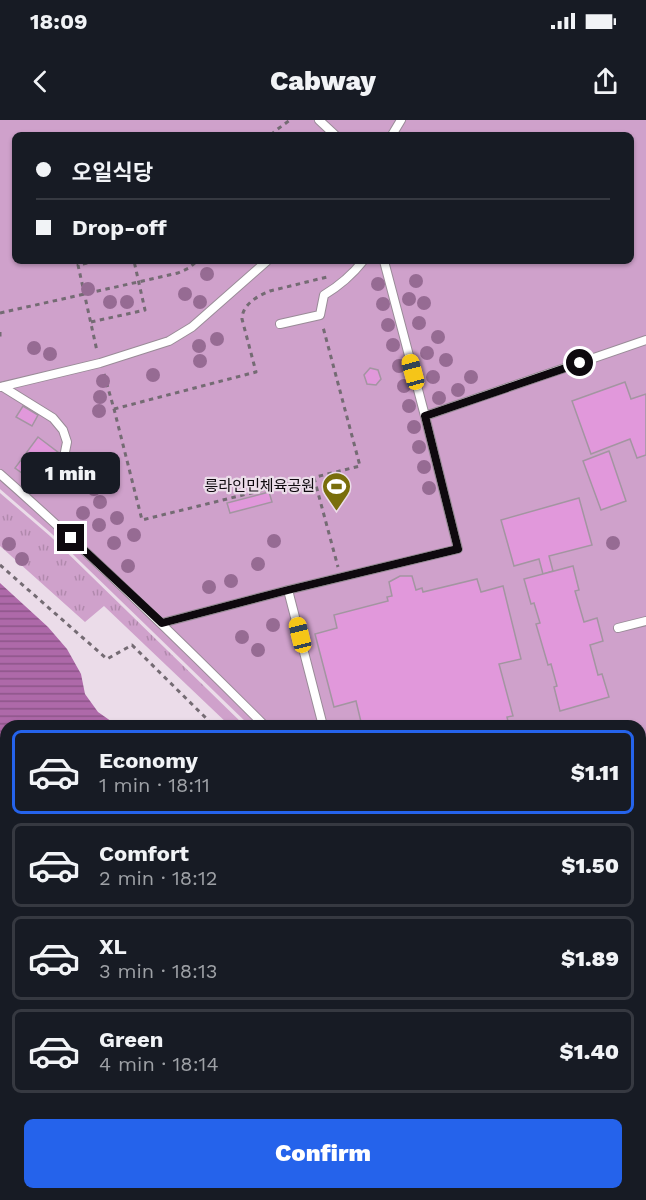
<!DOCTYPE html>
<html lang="en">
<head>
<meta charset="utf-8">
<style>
	body { margin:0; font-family:"Work Sans","Noto Sans KR",sans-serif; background:#20242c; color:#f1f3f6; height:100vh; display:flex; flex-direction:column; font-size:22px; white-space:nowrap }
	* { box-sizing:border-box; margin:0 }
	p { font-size:20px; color:#9ea1a6 }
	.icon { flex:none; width:33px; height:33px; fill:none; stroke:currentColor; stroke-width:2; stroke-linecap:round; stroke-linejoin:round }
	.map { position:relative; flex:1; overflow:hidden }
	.panel { position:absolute; left:0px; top:600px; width:646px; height:480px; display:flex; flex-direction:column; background:#171b24; border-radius:18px 18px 0 0; box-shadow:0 2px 4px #0004 }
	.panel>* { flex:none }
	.hud { position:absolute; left:12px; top:12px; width:622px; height:132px; border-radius:9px; box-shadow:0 2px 4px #0004; display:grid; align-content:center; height:132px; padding:0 24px; background:#171b24 }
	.end { position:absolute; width:27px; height:27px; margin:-14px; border:8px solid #0e090e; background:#fff; box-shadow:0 0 0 3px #fff }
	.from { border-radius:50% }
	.bubble { position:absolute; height:42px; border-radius:9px; background:#171b24; box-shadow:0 2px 4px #0004; font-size:20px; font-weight:800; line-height:42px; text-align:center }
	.car { position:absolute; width:18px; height:36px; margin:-18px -9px; border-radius:8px; box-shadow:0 0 4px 2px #0007; background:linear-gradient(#f5c518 24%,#345 0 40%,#f5c518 0 76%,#345 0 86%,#f5c518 0) }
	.hud b { display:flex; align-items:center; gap:21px; height:57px; font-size:22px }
	.hud b+b { border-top:2px solid #363941 }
	.hud i { width:15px; height:15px; background:#f1f3f6 }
	ul { padding:10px 0 0; list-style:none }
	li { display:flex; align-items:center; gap:18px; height:84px; margin:0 12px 9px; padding:0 12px; border:3px solid #363941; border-radius:9px }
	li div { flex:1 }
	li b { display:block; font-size:22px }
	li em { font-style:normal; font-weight:800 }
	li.current { border-color:#2563eb }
	li>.icon { width:54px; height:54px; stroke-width:1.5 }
	.button { display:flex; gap:12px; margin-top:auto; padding:12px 24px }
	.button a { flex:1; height:69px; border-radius:9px; background:#2563eb; color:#fff; font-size:24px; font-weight:800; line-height:69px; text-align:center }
	.status { display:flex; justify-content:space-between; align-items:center; height:42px; padding:0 30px; background:#171b24; direction:ltr }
	.status svg { height:16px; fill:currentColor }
	header { display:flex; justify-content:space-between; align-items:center; height:78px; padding:0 24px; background:#171b24; font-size:27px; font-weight:800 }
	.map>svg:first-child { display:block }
	.grass { fill:url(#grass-tufts) }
	.pitch { fill:#cfa1cb; fill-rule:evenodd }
	.water { fill:url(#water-rules) }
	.building { fill:#e198db; stroke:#a395a1; stroke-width:1.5 }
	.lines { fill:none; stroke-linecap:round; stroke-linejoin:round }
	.service-casing { stroke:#998b97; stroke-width:10 }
	.path { stroke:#746b73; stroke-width:3; stroke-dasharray:4.5 4.5; stroke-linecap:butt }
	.service { stroke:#fff; stroke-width:8 }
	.tree { fill:#966b93 }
	.route { stroke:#0e090e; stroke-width:8 }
	.labels { text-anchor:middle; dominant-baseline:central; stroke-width:4.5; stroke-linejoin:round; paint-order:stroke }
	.poi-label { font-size:15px; fill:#0e090e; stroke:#ebdce9; text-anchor:end }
</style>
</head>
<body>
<div class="status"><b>18:09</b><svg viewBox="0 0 49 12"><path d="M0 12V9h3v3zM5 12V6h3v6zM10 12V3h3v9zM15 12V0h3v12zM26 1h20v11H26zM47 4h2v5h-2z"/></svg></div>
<header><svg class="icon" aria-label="back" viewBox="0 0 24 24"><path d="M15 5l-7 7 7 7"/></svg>Cabway<svg class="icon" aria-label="share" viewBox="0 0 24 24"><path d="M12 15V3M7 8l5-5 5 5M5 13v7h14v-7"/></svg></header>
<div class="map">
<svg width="646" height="1080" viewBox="0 0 646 1080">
	<defs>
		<pattern id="grass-tufts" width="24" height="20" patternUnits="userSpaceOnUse" patternTransform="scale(1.5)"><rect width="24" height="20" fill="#cfa1cb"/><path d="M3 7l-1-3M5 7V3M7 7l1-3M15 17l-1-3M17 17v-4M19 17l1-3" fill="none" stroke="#b189ad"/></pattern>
		<pattern id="water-rules" width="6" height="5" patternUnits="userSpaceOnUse" patternTransform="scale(1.5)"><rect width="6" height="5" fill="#ae69a9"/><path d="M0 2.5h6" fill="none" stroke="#8c5588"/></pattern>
	</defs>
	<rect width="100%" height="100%" fill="#ebdce9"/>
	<!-- grass -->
	<g class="grass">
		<polygon points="0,373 50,416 245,606 230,606 104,486 85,502 0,426"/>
		<polygon points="646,735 646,781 641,798 641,752"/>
	</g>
	<!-- pitch -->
	<path class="pitch" d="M 0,0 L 646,0 L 646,732 L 641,749 L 640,606 L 250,606 L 52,414 L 0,369 ZM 15,15 L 632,15 L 632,141 L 15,141 Z"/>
	<!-- water -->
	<polygon class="water" points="0,463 48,507 67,529 81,554 85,574 98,592 118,606 6,606 6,1074 640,1074 640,878 646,863 646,1080 0,1080"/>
	<!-- building -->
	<g class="building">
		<polygon points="370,248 378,250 381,259 376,265 367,264 364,255"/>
		<polygon points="625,262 631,279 646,274 646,335 637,338 630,319 591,334 572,281"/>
		<polygon points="23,286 38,295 32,306 16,297"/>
		<polygon points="38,317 59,333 36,363 15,348"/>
		<polygon points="609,331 626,381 601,390 583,341"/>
		<polygon points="269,372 272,382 230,393 227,383"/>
		<polygon points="579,378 592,425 549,436 553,451 543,454 539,439 514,446 501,400"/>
		<polygon points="573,446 579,470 575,471 584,502 597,498 603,521 590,525 598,555 602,554 609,577 560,591 554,567 557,566 551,544 548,545 536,504 540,503 534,483 531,484 524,459"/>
		<polygon points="400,456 412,456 416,470 422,468 423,472 477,459 481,472 503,466 521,539 499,544 513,596 507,597 509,606 362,606 356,581 334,587 315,514 337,508 334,495 388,481 387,477 392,476 389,462"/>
	</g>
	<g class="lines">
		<defs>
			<g id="service">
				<polyline points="319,0 335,15"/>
				<polyline points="392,15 401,0"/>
				<path d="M 280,204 L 320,195 L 324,175 C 339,166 352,155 363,141"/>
				<polyline points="0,267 100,243 169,221 192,207 267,141"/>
				<polyline points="3,267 53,298 63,310 67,322 63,342 50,360"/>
				<polyline points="425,296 646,220"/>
				<path d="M 0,354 C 92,435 179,520 265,606"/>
				<polyline points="288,470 323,606"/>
				<polyline points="162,503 288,470 458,429 425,296 384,141"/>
				<polyline points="618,508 646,501"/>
				<polyline points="640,696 646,683"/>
			</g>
		</defs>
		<!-- service casing -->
		<use href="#service" class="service-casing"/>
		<!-- path -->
		<g class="path">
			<polyline points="271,15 275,11 290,0"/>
			<polyline points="96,141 78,145 97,231"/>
			<polyline points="0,193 178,153 189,148 197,141"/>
			<polyline points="91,202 145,190 134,141"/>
			<polyline points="0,212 0,217"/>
			<polyline points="104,254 114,289 142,400 360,346 323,207"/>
			<path d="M 114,289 L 256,252 L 242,199 C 242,185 257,176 270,171 L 327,157"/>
			<polyline points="314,358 338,447"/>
			<polyline points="0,445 107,539 132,525 214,606"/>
			<polyline points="640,820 646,804"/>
		</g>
		<!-- service -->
		<use href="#service" class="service"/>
	</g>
	<!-- trees -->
	<g class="tree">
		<circle cx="207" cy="154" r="7"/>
		<circle cx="416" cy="161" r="7"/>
		<circle cx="378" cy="164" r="7"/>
		<circle cx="88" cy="169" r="7"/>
		<circle cx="185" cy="174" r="7"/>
		<circle cx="409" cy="179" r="7"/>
		<circle cx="110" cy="182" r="7"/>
		<circle cx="127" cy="182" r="7"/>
		<circle cx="200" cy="182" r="7"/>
		<circle cx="424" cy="183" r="7"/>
		<circle cx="383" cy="184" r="7"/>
		<circle cx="419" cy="203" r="7"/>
		<circle cx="388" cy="205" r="7"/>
		<circle cx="438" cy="217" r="7"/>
		<circle cx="217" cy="219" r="7"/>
		<circle cx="393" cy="225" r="7"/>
		<circle cx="199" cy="226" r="7"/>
		<circle cx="34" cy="228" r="7"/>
		<circle cx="427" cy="233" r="7"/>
		<circle cx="50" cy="234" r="7"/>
		<circle cx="446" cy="240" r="7"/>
		<circle cx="200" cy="241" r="7"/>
		<circle cx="399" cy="246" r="7"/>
		<circle cx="153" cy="255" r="7"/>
		<circle cx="433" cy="257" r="7"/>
		<circle cx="471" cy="257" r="7"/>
		<circle cx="103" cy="261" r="7"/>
		<circle cx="404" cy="266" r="7"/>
		<circle cx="458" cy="270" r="7"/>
		<circle cx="100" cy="277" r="7"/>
		<circle cx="439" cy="278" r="7"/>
		<circle cx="409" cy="286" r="7"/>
		<circle cx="99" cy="291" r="7"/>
		<circle cx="414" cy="307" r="7"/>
		<circle cx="419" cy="327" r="7"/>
		<circle cx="424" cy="347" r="7"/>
		<circle cx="429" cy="368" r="7"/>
		<circle cx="94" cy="369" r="7"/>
		<circle cx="100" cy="382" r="7"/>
		<circle cx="83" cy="393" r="7"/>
		<circle cx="117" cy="398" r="7"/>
		<circle cx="99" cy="405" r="7"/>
		<circle cx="134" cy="415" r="7"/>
		<circle cx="274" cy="421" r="7"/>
		<circle cx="114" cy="423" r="7"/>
		<circle cx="613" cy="423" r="7"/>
		<circle cx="9" cy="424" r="7"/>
		<circle cx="22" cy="439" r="7"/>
		<circle cx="258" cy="444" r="7"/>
		<circle cx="128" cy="446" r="7"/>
		<circle cx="231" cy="461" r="7"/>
		<circle cx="209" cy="467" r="7"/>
		<circle cx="273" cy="505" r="7"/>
		<circle cx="242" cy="517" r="7"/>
		<circle cx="258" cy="530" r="7"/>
	</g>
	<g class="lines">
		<!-- route -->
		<polyline class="route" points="71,418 162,503 288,470 458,429 425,296 580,243"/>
	</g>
	<!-- icons -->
	<defs>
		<symbol id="stadium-pin" viewBox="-11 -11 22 30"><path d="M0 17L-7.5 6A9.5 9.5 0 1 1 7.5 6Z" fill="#796e0b" stroke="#ebdce9"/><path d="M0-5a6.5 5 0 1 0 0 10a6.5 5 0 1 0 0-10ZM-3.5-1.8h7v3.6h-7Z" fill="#fff"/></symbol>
	</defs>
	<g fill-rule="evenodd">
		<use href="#stadium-pin" x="320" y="350" width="33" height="45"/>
	</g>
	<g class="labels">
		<!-- poi labels -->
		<g class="poi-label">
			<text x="315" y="366">릉라인민체육공원</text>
		</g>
	</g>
</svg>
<i class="end from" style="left:580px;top:243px"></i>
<i class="end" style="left:71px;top:418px"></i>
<div class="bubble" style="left:21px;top:332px;width:99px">1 min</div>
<i class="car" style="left:413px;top:252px;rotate:345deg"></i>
<i class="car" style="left:300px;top:515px;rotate:346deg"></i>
<div class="hud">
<b><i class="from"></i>오일식당</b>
<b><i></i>Drop-off</b>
</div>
<section class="panel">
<ul>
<li class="current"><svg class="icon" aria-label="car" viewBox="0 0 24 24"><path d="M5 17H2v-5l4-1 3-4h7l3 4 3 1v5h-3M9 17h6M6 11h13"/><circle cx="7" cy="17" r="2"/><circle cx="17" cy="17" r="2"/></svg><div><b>Economy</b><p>1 min · 18:11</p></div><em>$1.11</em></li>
<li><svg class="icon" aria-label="car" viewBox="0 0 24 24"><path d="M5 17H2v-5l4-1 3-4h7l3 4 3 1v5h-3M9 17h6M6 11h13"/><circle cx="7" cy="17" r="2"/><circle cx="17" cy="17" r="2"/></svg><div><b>Comfort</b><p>2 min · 18:12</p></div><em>$1.50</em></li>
<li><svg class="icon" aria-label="car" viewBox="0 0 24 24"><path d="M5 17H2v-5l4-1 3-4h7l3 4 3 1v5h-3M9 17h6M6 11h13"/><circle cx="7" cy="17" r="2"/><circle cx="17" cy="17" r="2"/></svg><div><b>XL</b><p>3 min · 18:13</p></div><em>$1.89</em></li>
<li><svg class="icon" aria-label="car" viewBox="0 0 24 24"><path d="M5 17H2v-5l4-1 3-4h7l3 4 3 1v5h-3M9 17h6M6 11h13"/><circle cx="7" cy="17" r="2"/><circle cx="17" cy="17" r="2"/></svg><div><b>Green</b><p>4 min · 18:14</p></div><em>$1.40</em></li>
</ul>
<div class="button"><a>Confirm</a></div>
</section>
</div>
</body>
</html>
